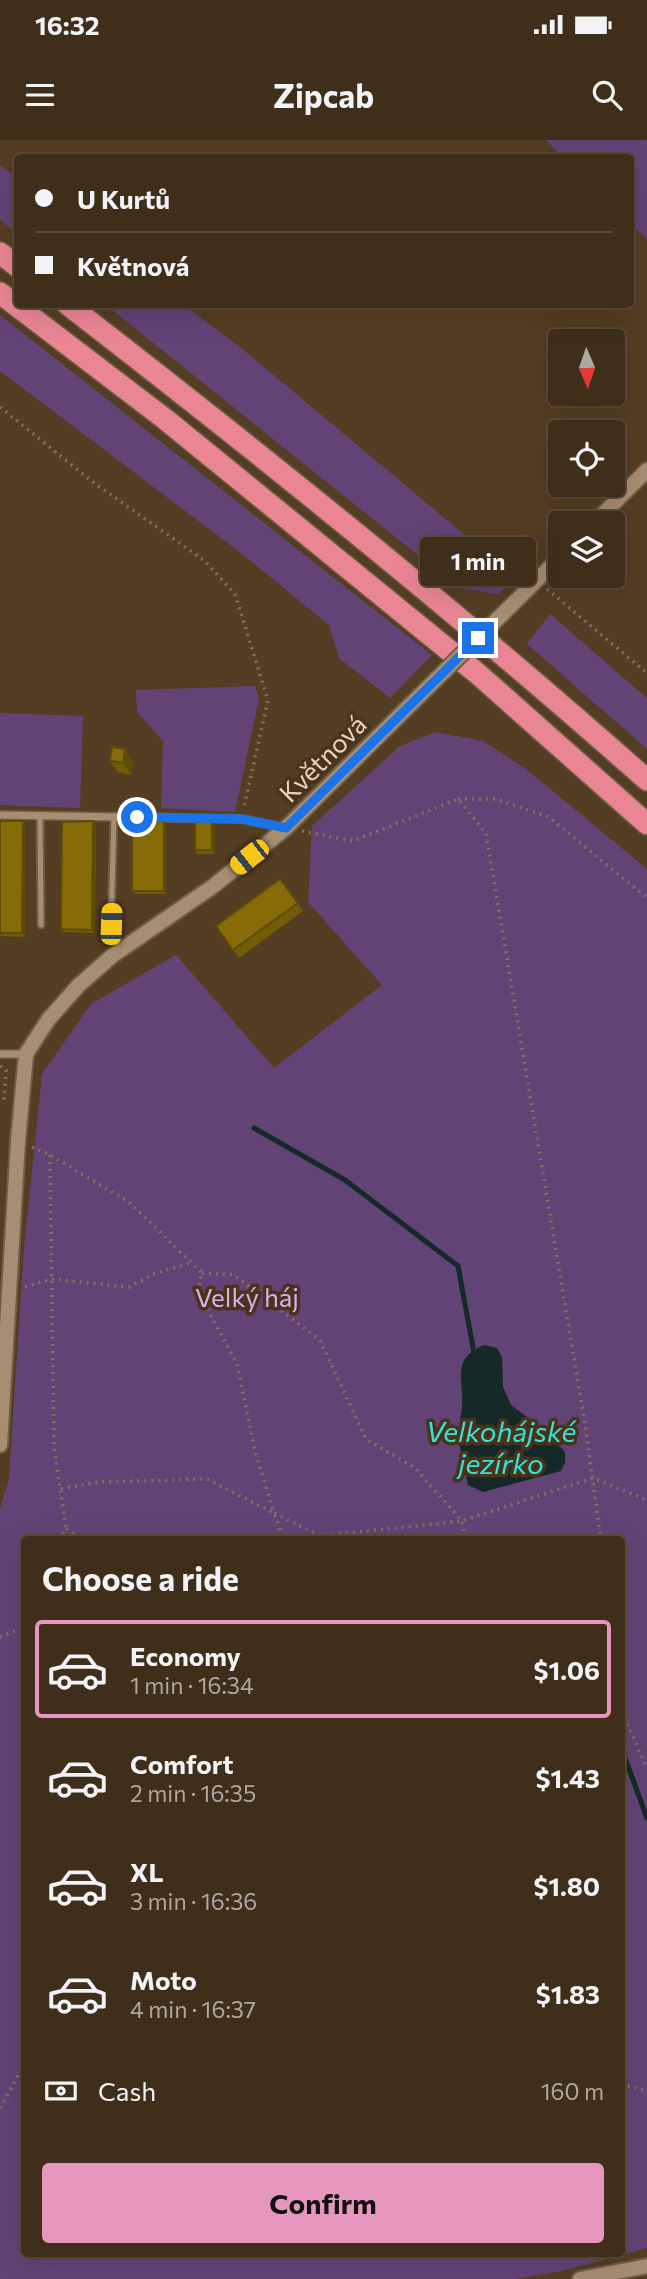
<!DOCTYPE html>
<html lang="en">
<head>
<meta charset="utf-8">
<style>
	body { margin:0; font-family:Commissioner,sans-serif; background:#4a3a27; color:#f1f3f6; height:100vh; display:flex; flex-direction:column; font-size:26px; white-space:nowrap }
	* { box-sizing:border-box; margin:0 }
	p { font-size:23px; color:#ada8a2 }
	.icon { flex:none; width:38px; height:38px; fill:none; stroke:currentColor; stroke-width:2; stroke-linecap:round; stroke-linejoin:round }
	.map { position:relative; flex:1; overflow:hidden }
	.panel { position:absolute; left:21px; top:1396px; width:604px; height:721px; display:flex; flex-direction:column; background:#3f2e1a; border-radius:7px; box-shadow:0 7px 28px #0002,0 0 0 2px #584a39 }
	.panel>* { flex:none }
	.guide { position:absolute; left:14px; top:14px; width:620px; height:154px; border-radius:7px; box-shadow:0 7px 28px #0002,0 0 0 2px #584a39; display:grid; align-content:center; height:154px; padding:0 21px; background:#3f2e1a }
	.needle { width:46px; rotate:178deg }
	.fabs { position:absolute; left:548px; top:189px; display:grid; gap:14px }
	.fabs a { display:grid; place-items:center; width:77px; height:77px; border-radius:7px; background:#3f2e1a; box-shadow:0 7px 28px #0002,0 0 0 2px #584a39; font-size:35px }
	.end { position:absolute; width:32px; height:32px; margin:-16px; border:9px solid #1a73e8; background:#fff; box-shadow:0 0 0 4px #fff }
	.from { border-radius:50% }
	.bubble { position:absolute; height:49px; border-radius:7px; background:#3f2e1a; box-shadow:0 7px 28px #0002,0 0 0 2px #584a39; font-size:23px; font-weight:700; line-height:49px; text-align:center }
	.car { position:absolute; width:21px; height:42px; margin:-21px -10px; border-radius:9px; box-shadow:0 0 5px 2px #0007; background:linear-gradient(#f5c518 24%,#345 0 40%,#f5c518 0 76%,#345 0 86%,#f5c518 0) }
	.guide b { display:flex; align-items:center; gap:24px; height:66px; font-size:26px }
	.guide b+b { border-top:2px solid #584a39 }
	.guide i { width:18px; height:18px; background:#f1f3f6 }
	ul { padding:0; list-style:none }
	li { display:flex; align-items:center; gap:21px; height:98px; margin:0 14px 10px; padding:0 7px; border:4px solid transparent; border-radius:7px }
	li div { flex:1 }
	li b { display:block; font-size:26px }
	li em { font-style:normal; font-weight:700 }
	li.active { border-color:#e797bd }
	li>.icon { width:63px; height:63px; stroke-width:1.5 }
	h2 { padding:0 21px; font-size:32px; line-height:84px }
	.pay { display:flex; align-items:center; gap:18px; height:77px; padding:0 21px; font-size:26px }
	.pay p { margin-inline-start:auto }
	.primary-button { display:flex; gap:14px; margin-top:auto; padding:14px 21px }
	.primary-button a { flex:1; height:80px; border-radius:7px; background:#e797bd; color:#111; font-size:28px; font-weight:700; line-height:80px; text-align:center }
	.status { display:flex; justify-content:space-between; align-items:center; height:49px; padding:0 35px; background:#3f2e1a; direction:ltr }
	.status svg { height:19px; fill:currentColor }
	header { display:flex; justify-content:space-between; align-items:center; height:91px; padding:0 21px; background:#3f2e1a; font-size:32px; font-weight:700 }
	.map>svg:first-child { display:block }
	.green { fill:#624376; fill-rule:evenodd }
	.water { fill:#152928 }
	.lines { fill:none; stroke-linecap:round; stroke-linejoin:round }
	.stream { stroke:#152928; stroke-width:5 }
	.lane-casing { stroke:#6f5d45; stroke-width:9 }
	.street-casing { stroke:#6f5d45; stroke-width:10 }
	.secondary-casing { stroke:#6f5d45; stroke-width:18 }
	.highway-casing { stroke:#6f5d45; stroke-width:24 }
	.path { stroke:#837059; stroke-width:3.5; stroke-dasharray:2 5; stroke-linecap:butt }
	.lane { stroke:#a78e71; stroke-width:5 }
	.street { stroke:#a78e71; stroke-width:7 }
	.secondary { stroke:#a78e71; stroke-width:14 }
	.highway { stroke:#ea8594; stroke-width:21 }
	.secondary-bridge-casing { stroke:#6f5d45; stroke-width:18; stroke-linecap:butt }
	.secondary-bridge { stroke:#a78e71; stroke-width:14 }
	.wall { fill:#735c07 }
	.shaded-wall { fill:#5e4b06 }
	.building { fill:#866b08; stroke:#5e4b06; stroke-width:2 }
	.route { stroke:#1a73e8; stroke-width:9 }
	.labels { text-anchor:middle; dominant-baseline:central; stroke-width:7; stroke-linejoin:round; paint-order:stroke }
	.street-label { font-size:26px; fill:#e2d5c5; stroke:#493419 }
	.park-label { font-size:26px; fill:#d6aff1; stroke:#493419 }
	.water-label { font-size:28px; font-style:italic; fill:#36e0db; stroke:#493419 }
</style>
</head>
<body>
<div class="status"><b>16:32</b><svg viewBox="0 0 49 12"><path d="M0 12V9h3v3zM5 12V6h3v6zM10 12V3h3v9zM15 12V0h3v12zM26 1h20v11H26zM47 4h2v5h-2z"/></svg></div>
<header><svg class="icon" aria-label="menu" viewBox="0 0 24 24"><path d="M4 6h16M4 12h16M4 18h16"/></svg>Zipcab<svg class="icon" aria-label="search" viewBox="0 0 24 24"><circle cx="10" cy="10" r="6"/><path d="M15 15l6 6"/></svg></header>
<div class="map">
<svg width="647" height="2139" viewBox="0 0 647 2139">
	<rect width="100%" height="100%" fill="#543e23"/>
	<!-- green -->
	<g class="green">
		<polygon points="546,0 647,0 647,99 630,83 630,18 563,17"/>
		<polygon points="0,25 17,38 17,93 0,80"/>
		<polygon points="106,165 184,165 241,208 515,437 499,454 459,448"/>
		<polygon points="0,175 432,515 390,558 339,518 329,485 237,410 0,231"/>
		<polygon points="550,474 647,558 647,609 527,504"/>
		<polygon points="255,546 259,558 235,672 161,668 163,601 137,572 136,550"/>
		<polygon points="0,573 83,576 80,668 0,665"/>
		<path d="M 435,592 L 483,601 L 526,629 L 647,729 L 647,2108 L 562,2131 L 516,2139 L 0,2139 L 0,1369 L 9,1338 L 24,1108 L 42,934 L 91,864 L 176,815 L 274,928 L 382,845 L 308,762 L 312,686 L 400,606 ZM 502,1217 L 503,1247 L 511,1265 L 545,1291 L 565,1312 L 459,1293 L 463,1263 L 460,1234 ZM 24,1400 L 621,1400 L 621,2114 L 24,2114 Z"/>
	</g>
	<!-- water -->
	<path class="water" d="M 484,1205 L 497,1208 L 502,1217 L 503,1247 L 511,1265 L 545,1291 L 565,1312 L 565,1323 L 561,1331 L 483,1352 L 468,1345 C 465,1328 458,1309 459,1291 C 459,1282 462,1273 462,1264 C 464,1237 451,1219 484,1205 Z"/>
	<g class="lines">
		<!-- stream -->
		<g class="stream">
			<polyline points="254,988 345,1040 458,1126 474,1213"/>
			<polyline points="482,1398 487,1400"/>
			<polyline points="621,1607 647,1678"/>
		</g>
		<defs>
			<g id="lane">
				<polyline points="40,676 41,785"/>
				<polyline points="111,784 114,676"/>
			</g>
			<g id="street">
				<polyline points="0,675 242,679 285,688"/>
				<polyline points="0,914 26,914"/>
			</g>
			<g id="secondary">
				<polyline points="594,383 647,330"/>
				<polyline points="531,446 560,417"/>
				<polyline points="0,1305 18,1001 26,914 48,880 78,846 112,816 212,747 286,688 407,568"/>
				<polyline points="580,2139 647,2126"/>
			</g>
			<g id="highway">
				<polyline points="0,113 18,127"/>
				<polyline points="0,153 165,279 478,534 647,684"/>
				<path d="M 67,164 C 265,317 460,474 647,640"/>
			</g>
		</defs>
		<!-- lane casing -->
		<use href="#lane" class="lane-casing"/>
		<!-- street casing -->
		<use href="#street" class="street-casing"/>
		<!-- secondary casing -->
		<use href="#secondary" class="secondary-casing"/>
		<!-- highway casing -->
		<use href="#highway" class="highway-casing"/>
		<!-- path -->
		<g class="path">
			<polyline points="0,267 94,343 205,421 235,454 268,560 244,667"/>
			<polyline points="547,449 647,533"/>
			<polyline points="458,659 496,659 549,677 647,758"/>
			<polyline points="302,691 353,701 458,659 486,693 585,1284 601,1400"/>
			<polyline points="0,926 6,930 4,960"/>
			<polyline points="32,1007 50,1015 129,1062 202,1133 198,1152 237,1224 255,1311 274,1373 320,1396 462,1381 593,1338 647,1360"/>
			<polyline points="50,1015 54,1307 66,1388"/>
			<polyline points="202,1133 234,1135 320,1200 366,1299 415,1328 462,1381 466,1400"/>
			<polyline points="25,1147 51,1139 129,1147 156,1133 191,1123"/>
			<polyline points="61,1349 98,1342 207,1339 274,1373 284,1400"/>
			<polyline points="60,1400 66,1388 82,1400"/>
			<polyline points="0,1497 24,1487"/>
			<polyline points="621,1564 622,1571 647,1629"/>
			<polyline points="621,1944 647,1951"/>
			<polyline points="0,1968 24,1925"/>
		</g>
		<!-- lane -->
		<use href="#lane" class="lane"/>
		<!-- street -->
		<use href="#street" class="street"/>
		<!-- secondary -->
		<use href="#secondary" class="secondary"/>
		<!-- highway -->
		<use href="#highway" class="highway"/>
		<defs>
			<polyline id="secondary-bridge" points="407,568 531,446"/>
		</defs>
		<!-- secondary-bridge casing -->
		<use href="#secondary-bridge" class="secondary-bridge-casing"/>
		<!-- secondary-bridge -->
		<use href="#secondary-bridge" class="secondary-bridge"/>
	</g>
	<!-- wall -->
	<g class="wall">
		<polygon points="125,609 133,621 131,635 118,632 110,621"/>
		<polygon points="0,681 25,684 25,797 0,796"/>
		<polygon points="212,682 215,685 215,714 197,714 195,710"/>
		<polygon points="96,685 95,793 63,792 61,789"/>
		<polygon points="166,685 166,754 135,754 132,751"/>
		<polygon points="280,739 303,771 239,818 216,786"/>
	</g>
	<!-- shaded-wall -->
	<g class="shaded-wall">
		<polygon points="125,609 133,621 131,635 123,623"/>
		<polygon points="23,681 25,684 25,797 22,793"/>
		<polygon points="93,681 96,685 95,793 92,790"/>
		<polygon points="164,681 166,685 166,754 164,751"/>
		<polygon points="212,682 215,685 215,714 212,710"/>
	</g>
	<!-- building -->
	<g class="building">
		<polygon points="112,607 125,609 123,623 110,621"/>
		<polygon points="0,681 23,681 22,793 0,793"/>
		<polygon points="93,681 92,790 61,789 62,682"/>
		<polygon points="164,681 164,751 132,751 132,682"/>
		<rect x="195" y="682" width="17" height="28"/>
		<polygon points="280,739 298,763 233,810 216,786"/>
	</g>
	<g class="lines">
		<!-- route -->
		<polyline class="route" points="137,677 242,679 286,688 478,498"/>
	</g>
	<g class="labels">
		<!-- street labels -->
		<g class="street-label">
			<text transform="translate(322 618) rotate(-45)">Květnová</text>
		</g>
		<!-- park labels -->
		<g class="park-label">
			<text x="247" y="1156">Velký háj</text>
		</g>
		<!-- water labels -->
		<g class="water-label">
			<text x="501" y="1291">Velkohájské<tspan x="501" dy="32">jezírko</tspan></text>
		</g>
	</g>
</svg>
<div class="fabs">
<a><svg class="needle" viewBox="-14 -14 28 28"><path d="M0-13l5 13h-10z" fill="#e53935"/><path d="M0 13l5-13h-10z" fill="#ada8a2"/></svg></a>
<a><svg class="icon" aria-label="locate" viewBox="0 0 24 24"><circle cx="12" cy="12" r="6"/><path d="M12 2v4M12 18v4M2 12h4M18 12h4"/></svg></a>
<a><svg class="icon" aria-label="layers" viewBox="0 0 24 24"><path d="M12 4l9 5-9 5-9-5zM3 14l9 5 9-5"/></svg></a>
</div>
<i class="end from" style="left:137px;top:677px"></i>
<i class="end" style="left:478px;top:498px"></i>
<div class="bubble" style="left:420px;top:397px;width:116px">1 min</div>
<i class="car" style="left:249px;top:717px;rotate:232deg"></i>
<i class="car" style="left:111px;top:784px;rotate:2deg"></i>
<div class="guide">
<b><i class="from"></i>U Kurtů</b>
<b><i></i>Květnová</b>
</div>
<section class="panel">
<h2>Choose a ride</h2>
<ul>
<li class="active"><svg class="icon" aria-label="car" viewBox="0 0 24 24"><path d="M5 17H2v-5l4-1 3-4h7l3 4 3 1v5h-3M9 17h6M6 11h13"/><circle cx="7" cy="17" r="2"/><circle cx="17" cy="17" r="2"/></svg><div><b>Economy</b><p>1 min · 16:34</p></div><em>$1.06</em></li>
<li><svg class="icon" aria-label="car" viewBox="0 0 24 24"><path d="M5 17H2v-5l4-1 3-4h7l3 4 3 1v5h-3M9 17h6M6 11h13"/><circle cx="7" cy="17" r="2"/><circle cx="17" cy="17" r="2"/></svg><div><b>Comfort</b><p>2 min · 16:35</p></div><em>$1.43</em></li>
<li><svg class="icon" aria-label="car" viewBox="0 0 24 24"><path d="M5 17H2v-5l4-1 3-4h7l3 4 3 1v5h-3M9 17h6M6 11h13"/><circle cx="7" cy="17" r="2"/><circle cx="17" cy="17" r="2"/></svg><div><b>XL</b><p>3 min · 16:36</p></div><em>$1.80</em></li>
<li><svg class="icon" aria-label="car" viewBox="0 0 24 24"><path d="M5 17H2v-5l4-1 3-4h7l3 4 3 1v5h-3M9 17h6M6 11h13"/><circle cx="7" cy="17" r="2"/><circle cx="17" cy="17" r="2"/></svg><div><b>Moto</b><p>4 min · 16:37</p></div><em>$1.83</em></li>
</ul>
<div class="pay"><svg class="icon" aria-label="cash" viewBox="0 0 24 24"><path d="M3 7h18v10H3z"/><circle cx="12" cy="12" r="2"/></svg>Cash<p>160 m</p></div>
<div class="primary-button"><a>Confirm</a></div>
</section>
</div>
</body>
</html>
